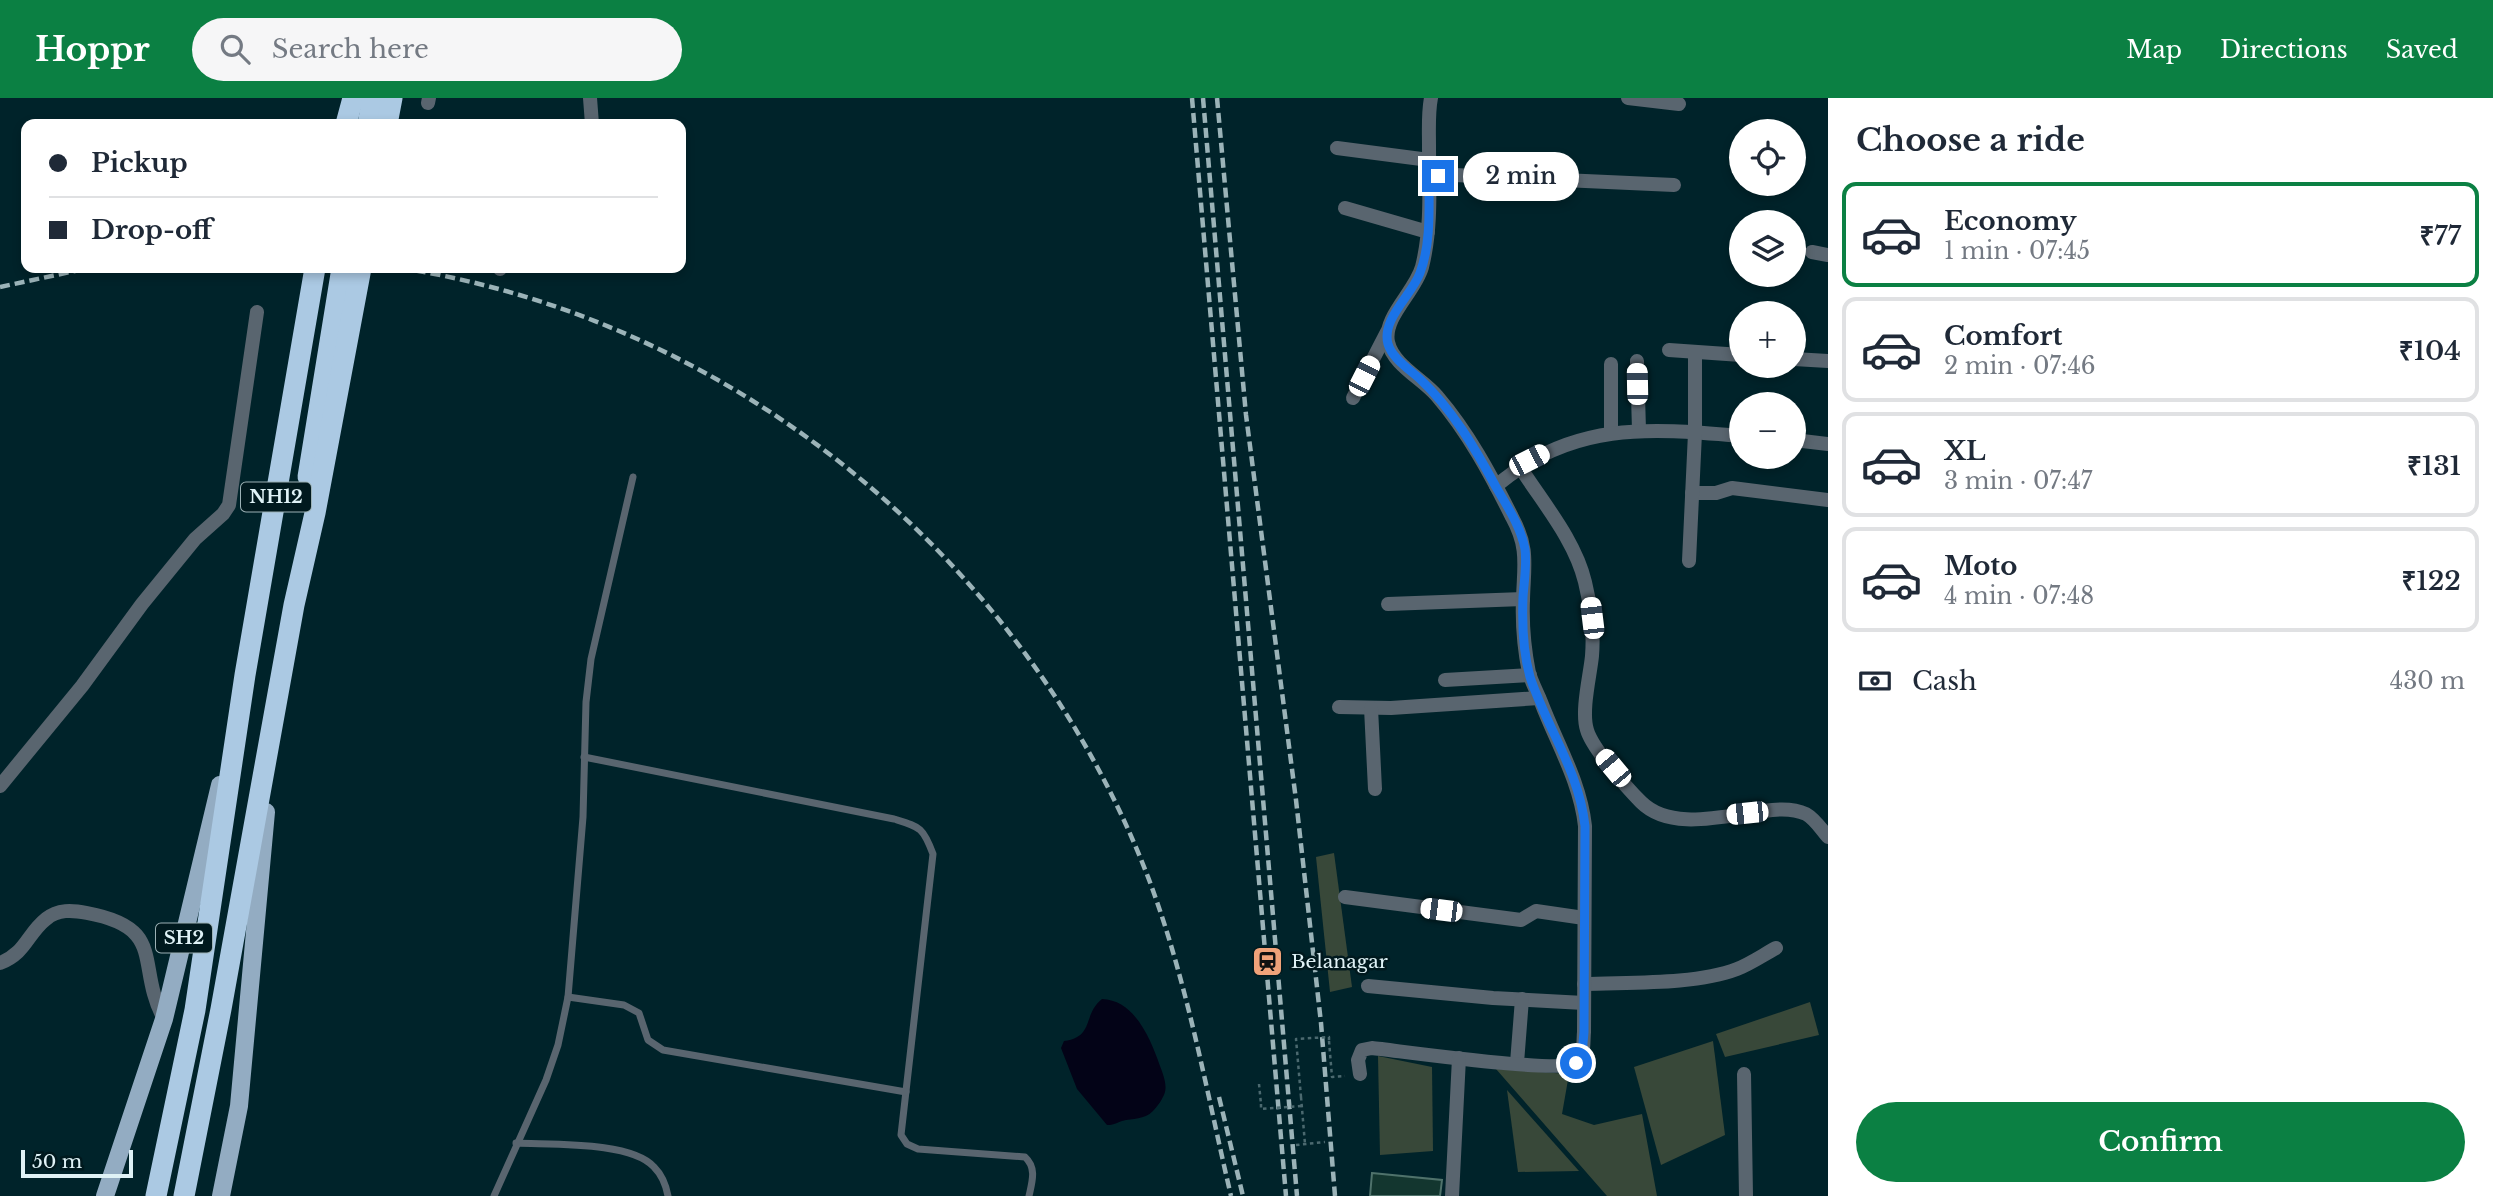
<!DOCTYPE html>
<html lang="en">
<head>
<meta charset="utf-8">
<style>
	body { margin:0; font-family:"Libre Baskerville",serif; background:#f6f6f7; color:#1f2937; height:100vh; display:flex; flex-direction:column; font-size:26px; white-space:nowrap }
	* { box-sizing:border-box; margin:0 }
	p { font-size:23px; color:#747a83 }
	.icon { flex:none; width:38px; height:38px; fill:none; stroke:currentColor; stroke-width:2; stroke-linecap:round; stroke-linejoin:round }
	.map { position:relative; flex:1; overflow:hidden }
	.side { display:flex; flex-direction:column; background:#fff; width:665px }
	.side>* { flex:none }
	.top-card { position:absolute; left:21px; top:21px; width:665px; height:154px; border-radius:14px; box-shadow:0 4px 10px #0003; display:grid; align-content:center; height:154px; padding:0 28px; background:#fff }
	.controls { position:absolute; left:1729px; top:21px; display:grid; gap:14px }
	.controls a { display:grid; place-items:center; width:77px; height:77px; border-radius:50%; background:#fff; box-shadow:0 4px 10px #0003; font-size:35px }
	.scale { position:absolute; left:21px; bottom:18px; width:112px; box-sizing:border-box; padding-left:7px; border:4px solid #dff2f6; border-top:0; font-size:19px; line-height:24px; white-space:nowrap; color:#dff2f6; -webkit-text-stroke:5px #00191e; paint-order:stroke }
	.end { position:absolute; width:32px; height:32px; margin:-16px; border:9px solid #1a73e8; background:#fff; box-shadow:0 0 0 4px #fff }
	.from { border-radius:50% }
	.bubble { position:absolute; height:49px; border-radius:24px; background:#fff; box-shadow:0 4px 10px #0003; font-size:23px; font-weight:600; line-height:49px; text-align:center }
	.car { position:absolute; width:21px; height:42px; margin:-21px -10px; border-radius:9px; box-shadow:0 0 5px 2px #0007; background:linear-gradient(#fff 24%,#345 0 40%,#fff 0 76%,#345 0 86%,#fff 0) }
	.top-card b { display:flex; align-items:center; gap:24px; height:66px; font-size:26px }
	.top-card b+b { border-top:2px solid #e0e1e3 }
	.top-card i { width:18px; height:18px; background:#1f2937 }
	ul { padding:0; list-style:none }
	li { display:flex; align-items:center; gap:21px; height:105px; margin:0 14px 10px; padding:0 14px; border:4px solid #e0e1e3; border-radius:14px }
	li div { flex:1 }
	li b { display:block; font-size:26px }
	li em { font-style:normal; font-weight:600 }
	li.active { border-color:#0b8043 }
	li>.icon { width:63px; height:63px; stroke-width:1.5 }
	h2 { padding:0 28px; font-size:32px; line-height:84px }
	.pay { display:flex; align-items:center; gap:18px; height:77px; padding:0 28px; font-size:26px }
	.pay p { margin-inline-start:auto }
	.primary-button { display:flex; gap:14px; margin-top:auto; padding:14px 28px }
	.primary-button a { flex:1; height:80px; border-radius:42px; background:#0b8043; color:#fff; font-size:28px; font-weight:600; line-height:80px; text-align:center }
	header { display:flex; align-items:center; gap:42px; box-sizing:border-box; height:98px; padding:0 35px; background:#0b8043; color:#fff }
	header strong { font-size:33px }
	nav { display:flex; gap:38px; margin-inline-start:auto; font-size:24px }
	.search { width:490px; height:63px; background:#f6f6f7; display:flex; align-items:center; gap:18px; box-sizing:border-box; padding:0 24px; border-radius:38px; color:#747a83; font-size:26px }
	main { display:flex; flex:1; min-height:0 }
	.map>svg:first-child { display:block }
	.green { fill:#384839 }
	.water { fill:#030317 }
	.building { fill:#13362f; stroke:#4f726b; stroke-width:2 }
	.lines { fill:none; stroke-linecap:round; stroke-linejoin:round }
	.path { stroke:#4b696f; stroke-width:2.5; stroke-dasharray:3.5 3.5; stroke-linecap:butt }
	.lane { stroke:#59656f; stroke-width:7 }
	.street { stroke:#59656f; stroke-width:14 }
	.primary { stroke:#93acc2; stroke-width:18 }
	.highway { stroke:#abc9e3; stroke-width:21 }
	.rail { stroke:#9bb3b8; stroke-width:4.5; stroke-dasharray:10 5; stroke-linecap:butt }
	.path-bridge { stroke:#4b696f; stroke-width:2.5; stroke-dasharray:3.5 3.5; stroke-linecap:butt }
	.route { stroke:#1a73e8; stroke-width:9 }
	.labels { text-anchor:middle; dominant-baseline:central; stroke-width:5; stroke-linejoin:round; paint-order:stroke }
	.shield { fill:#00191e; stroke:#9cb1b5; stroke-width:2 }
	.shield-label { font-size:18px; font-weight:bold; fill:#dff2f6 }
	.poi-label { font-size:19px; fill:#dff2f6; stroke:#00191e; text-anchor:start }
</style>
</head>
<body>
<header>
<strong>Hoppr</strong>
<div class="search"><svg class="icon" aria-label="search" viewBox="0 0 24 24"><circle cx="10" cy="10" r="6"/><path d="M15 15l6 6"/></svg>Search here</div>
<nav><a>Map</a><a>Directions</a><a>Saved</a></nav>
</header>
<main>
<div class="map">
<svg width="1828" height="1098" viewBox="0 0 1828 1098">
	<rect width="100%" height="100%" fill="#00232a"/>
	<!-- green -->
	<g class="green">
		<polygon points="1334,755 1352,889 1330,894 1316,759"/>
		<polygon points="1810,904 1819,937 1725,959 1716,936"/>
		<polygon points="1713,943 1725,1037 1661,1067 1634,969"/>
		<polygon points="1378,958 1432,969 1433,1053 1380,1057"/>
		<polygon points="1496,971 1569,976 1562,1016 1594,1027 1642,1016 1657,1098 1607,1098"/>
		<polygon points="1507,992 1579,1073 1518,1074"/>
	</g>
	<!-- water -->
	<path class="water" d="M 1102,901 C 1135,902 1151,942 1160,968 C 1163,976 1167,986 1165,994 C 1163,1001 1157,1009 1153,1013 C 1144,1022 1133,1020 1122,1023 C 1116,1025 1114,1027 1107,1027 L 1077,991 L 1061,950 L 1064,943 C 1095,939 1082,917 1102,901 Z"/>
	<!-- building -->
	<polygon class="building" points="1372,1075 1442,1082 1440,1098 1370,1098"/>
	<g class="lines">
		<!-- path -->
		<g class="path">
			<polyline points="1329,943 1332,979 1345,978"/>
			<polyline points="1259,986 1261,1006"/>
			<polyline points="1301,999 1305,1046"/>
			<polyline points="1296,1047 1325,1044"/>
		</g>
		<!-- lane -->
		<g class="lane">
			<path d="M 584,659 L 894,721 C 920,729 923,729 933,756 L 901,1037 L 907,1046 L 918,1051 L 1025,1059 C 1037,1070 1032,1084 1029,1098"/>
			<polyline points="568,899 624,907 639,915 648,942 663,952 906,994"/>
			<path d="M 516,1045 C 550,1047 631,1043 654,1069 C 662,1077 666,1087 668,1098"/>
			<polyline points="494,1098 546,982 558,947 568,899 583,719 586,604 591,561 633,379"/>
		</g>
		<!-- street -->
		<g class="street">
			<polyline points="590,0 592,26"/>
			<polyline points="1628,0 1679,6"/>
			<polyline points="428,5 429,0"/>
			<polyline points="1337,50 1429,62"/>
			<polyline points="1429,80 1454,77 1674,87"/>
			<polyline points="1345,110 1428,134"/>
			<polyline points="1812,154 1828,157"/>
			<polyline points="500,171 500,170"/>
			<polyline points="1669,252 1741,257"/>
			<polyline points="1794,261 1828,263"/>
			<polyline points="1637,263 1639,332"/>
			<polyline points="1353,300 1387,234"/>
			<polyline points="1611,335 1611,266"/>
			<polyline points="1794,342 1828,346"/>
			<path d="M 1520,369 C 1543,405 1575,442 1585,484 C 1591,509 1594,533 1592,558 C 1590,578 1581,613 1587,632 C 1592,650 1627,690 1641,704 C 1671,734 1726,717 1764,713 C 1777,711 1793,710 1806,716 C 1815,721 1821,731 1828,739"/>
			<path d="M 1496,388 C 1572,323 1649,330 1741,338"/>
			<polyline points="1692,395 1716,395 1732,390 1828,402"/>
			<polyline points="1689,463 1695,335 1695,254"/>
			<polyline points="1388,506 1523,501"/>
			<polyline points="1445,582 1530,577"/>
			<polyline points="1339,609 1391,610 1539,600"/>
			<polyline points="1371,610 1375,691"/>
			<polyline points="0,688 82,588 142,506 195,441 223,416 229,407 257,214"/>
			<polyline points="1345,799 1521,822 1536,813 1584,820"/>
			<path d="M 0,865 C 26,855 27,836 46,821 C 58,811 72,812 87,815 C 168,830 135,867 164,921"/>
			<path d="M 1584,886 C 1630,884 1695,887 1737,871 C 1750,866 1763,857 1776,850"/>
			<polyline points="1368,888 1493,900 1584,905"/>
			<polyline points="1517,965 1522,901"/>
			<path d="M 1360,976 L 1358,962 L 1362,952 L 1372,950 C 1401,953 1561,976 1576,965 C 1585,958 1583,944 1584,934 L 1585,728 C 1580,683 1557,646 1541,604 C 1537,594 1532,585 1529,575 C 1524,550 1522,525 1523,501 C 1524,467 1529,450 1512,419 C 1491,377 1468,334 1437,298 C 1423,281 1393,267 1388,244 C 1383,219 1415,194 1422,169 C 1432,129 1429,88 1429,47 C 1429,32 1428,15 1431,0"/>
			<polyline points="1744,976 1746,1098"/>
			<polyline points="1452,1098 1459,960"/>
		</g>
		<!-- primary -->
		<g class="primary">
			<polyline points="105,1098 164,921 220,687"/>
			<polyline points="221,1098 239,1008 266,714"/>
		</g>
		<!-- highway -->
		<g class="highway">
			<polyline points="346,26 353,0"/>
			<polyline points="368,26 373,0"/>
			<polyline points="387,26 392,0"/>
			<polyline points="308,379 342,170"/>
			<polyline points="156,1098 195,912 245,577 315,170"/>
			<polyline points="184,1098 221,911 294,507 315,415 361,170"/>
		</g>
		<!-- rail -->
		<g class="rail">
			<polyline points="1192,0 1286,1098"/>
			<polyline points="1203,0 1297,1098"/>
			<polyline points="1217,0 1246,317 1296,702 1321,925 1335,1098"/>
			<path d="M 401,170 C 736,223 1026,463 1148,779 C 1187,882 1206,991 1231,1098"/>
			<polyline points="0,189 89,170"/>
			<polyline points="1219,999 1243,1098"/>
		</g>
		<!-- path-bridge -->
		<g class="path-bridge">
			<polyline points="1301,999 1296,941 1329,939 1329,943"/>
			<polyline points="1261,1006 1261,1011 1301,1008"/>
		</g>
	</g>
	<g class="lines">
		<!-- route -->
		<path class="route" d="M 1438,78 L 1429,80 C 1429,111 1431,146 1420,175 C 1412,197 1381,221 1388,246 C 1392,260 1409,271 1420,281 C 1452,311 1475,350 1496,389 C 1507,408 1521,429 1525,451 C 1527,467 1524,484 1523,499 C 1522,525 1523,554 1530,579 C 1547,630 1579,673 1585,728 L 1584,934 L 1582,956 L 1576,965"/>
	</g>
	<!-- icons -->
	<defs>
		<symbol id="station-square" viewBox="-11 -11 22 22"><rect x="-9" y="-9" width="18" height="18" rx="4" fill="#f0a279" stroke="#00191e"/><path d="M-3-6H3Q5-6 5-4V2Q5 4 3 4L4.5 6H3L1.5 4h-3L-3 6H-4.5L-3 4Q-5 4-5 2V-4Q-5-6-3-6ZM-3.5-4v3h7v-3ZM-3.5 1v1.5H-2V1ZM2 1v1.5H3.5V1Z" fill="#111"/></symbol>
	</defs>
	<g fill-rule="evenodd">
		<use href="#station-square" x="1250" y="846" width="35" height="35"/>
	</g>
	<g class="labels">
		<!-- shield labels -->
		<g class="shield">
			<rect x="241" y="384.5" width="70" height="29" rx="5"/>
			<rect x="156" y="825.5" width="56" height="29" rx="5"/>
		</g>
		<g class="shield-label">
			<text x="276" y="399">NH12</text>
			<text x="184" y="840">SH2</text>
		</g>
		<!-- poi labels -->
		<g class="poi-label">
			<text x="1291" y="863">Belanagar</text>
		</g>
	</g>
</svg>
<div class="controls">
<a><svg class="icon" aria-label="locate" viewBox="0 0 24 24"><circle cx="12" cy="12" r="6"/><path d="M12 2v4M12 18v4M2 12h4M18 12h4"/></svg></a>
<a><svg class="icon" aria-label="layers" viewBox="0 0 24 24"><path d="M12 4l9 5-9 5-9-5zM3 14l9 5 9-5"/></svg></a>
<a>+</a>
<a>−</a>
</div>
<div class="scale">50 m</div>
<i class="end from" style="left:1576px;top:965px"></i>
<i class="end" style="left:1438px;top:78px"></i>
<div class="bubble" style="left:1463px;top:54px;width:116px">2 min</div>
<i class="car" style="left:1364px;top:278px;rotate:27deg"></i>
<i class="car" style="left:1637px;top:286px;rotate:359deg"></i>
<i class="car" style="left:1529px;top:362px;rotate:63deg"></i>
<i class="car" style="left:1592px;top:520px;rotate:353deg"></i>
<i class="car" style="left:1613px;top:670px;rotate:320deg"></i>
<i class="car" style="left:1747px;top:715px;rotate:264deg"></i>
<i class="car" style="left:1441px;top:812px;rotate:277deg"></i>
<div class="top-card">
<b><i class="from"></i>Pickup</b>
<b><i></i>Drop-off</b>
</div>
</div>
<section class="side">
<h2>Choose a ride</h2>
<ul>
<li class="active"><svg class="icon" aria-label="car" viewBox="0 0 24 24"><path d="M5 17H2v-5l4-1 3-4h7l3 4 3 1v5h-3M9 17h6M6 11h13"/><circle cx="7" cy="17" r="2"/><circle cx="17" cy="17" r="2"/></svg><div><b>Economy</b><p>1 min · 07:45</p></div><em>₹77</em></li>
<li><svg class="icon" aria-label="car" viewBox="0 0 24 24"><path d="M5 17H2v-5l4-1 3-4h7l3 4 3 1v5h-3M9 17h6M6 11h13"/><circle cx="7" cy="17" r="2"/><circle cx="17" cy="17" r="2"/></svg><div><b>Comfort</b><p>2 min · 07:46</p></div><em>₹104</em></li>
<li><svg class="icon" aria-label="car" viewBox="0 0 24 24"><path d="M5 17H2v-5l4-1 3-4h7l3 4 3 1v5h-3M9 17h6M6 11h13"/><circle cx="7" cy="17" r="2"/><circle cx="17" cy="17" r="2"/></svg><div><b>XL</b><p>3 min · 07:47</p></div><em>₹131</em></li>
<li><svg class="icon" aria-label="car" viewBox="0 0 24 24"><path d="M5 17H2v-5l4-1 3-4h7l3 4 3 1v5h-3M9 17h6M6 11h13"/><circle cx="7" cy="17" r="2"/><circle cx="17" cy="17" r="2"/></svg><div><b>Moto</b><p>4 min · 07:48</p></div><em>₹122</em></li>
</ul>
<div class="pay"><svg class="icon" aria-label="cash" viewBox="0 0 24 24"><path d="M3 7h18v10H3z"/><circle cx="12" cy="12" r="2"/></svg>Cash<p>430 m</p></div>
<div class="primary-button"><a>Confirm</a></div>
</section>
</main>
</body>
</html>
